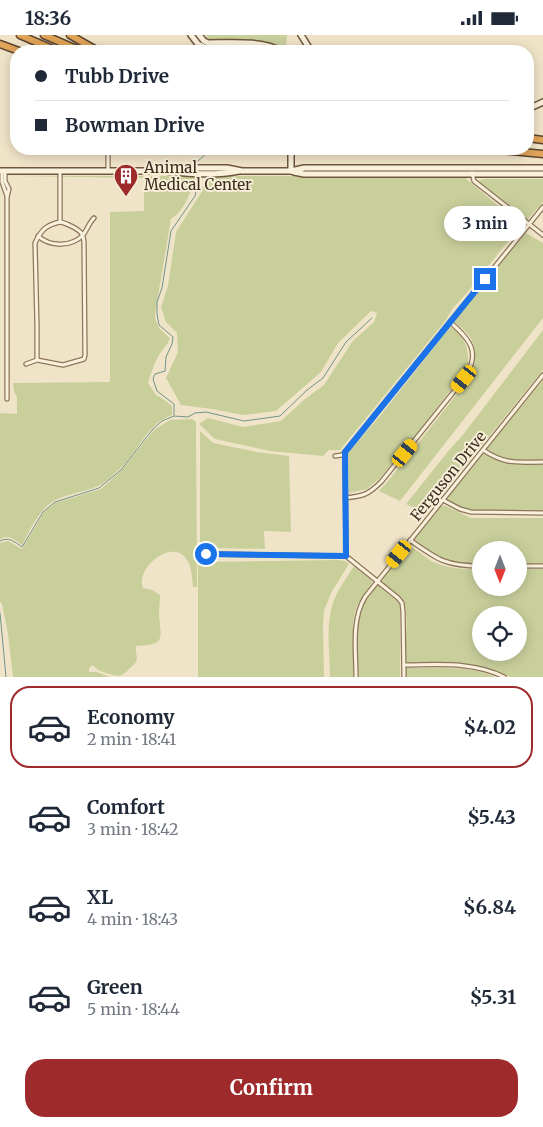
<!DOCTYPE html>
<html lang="en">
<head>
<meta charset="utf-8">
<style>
	body { margin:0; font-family:Merriweather,serif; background:#f6f6f7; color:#1f2937; height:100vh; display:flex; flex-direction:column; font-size:19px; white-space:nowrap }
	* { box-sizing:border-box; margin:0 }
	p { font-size:16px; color:#747a83 }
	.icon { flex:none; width:28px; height:28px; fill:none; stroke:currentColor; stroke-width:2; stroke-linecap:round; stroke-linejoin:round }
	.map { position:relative; height:642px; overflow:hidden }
	.sheet { display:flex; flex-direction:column; background:#fff; flex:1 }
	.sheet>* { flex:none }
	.top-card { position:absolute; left:10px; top:10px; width:524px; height:110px; border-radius:20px; box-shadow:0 2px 12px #0003; display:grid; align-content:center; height:110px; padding:0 25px; background:#fff }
	.needle { width:32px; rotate:180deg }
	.controls { position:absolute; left:472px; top:506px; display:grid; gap:10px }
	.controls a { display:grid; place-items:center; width:55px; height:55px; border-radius:50%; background:#fff; box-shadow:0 2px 12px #0003; font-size:25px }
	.end { position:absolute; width:22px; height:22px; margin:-11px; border:6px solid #1a73e8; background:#fff; box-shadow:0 0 0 2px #fff }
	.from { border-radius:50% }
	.bubble { position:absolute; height:35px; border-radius:18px; background:#fff; box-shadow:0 2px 12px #0003; font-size:16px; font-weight:700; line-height:35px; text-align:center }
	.car { position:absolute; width:15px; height:30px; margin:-15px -8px; border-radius:6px; box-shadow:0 0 4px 1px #0007; background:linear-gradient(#f5c518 24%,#345 0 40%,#f5c518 0 76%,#345 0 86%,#f5c518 0) }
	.top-card b { display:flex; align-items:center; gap:18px; height:48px; font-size:19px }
	.top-card b+b { border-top:1px solid #e0e1e3 }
	.top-card i { width:12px; height:12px; background:#1f2937 }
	ul { padding:9px 0 0; list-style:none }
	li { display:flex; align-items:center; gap:15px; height:82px; margin:0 10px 8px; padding:0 15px; border:2px solid transparent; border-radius:20px }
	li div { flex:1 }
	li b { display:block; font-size:19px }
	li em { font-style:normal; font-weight:700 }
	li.selected { border-color:#9e2a2b }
	li>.icon { width:45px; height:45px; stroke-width:1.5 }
	.cta { display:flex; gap:10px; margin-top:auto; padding:10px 25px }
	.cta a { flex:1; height:58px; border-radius:20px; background:#9e2a2b; color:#fff; font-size:20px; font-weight:700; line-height:58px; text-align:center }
	.status { display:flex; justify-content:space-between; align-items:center; height:35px; padding:0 25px; background:#fff; direction:ltr }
	.status svg { height:14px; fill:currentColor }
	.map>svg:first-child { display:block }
	.green { fill:#c9cf9b; fill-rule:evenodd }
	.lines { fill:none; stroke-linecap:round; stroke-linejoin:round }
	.stream { stroke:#6f938a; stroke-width:1 }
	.minor-casing { stroke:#8d765c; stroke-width:5.5 }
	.secondary-casing { stroke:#6f573f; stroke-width:8 }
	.motorway-casing { stroke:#5b4430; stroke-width:9 }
	.minor { stroke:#faf1dc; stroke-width:3 }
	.secondary { stroke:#faf1dc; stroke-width:5 }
	.motorway { stroke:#e0a458; stroke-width:6 }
	.route { stroke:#1a73e8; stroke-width:6 }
	.labels { text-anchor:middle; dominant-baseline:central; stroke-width:4; stroke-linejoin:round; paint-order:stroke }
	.poi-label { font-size:15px; fill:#3d2e20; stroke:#f7eed8; text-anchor:start }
	.street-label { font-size:15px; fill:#3d2e20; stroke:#f7eed8 }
</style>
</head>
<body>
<div class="status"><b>18:36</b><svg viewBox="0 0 49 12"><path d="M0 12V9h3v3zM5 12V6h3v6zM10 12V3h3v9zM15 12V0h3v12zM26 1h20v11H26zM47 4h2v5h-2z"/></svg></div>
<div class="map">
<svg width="543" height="642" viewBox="0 0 543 642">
	<rect width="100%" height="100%" fill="#f0e4c8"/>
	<!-- green -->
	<g class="green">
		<polygon points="207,0 287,0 286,12 284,15 277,10 267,7 206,4"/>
		<path d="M 12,141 L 463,141 L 521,190 L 466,259 L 453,273 L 446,285 L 340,415 L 329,415 L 323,421 L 270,416 L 215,404 L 199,389 L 208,383 L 243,392 L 281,386 L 305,364 L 324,350 L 352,307 L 374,287 L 377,278 L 371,276 L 338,308 L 321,337 L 276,376 L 243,380 L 212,374 L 181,370 L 166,343 L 178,317 L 177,298 L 166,287 L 161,272 L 168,251 L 176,197 L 201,158 L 205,143 L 197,143 C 190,156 185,176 171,184 L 155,279 C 155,291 162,296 170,303 C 167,310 166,311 161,317 C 156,323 150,341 148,348 L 156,360 L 163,364 L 172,371 L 172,380 C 147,389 138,417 120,434 C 113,440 104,449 96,452 C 84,457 62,460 52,467 C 38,477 30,495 22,510 C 14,505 9,499 0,504 L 0,378 L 17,379 L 17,363 L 14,356 L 13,348 L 110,347 L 110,177 L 144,176 L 144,143 Z"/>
		<polygon points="486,144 543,144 543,167 527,185 480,148 479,145"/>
		<path d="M 526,198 L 543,208 L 543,283 L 400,466 L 379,456 L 388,446 L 472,340 C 479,311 475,303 452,285 Z"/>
		<path d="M 450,292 C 465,299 471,318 467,334 L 412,405 L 380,443 L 367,454 L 349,458 L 348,418 L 380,381 Z"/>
		<polygon points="543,295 543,335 426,479 406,469 450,414 462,401"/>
		<polygon points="543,345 543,476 470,475 463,473 446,464"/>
		<path d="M 192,384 L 196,387 L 196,394 L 197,552 L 193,552 C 192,543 192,533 187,525 C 173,502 135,533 143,553 L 152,555 L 160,560 C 160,567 159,574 159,581 C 162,606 164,610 136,611 C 135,616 138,622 136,627 C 135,629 132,631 130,633 C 122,642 120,642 106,638 C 100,636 97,635 93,630 L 89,633 L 89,637 L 97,637 L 110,642 L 13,642 L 8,599 L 2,569 L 0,567 L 0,508 L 8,506 L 22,514 L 44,477 L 55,468 L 101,454 L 122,435 L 154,395 L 170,385 Z"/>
		<polygon points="200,396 213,408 257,417 289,421 291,497 264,496 265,514 200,513"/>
		<path d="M 441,471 L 446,471 L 471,483 L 543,483 L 543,529 L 519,529 L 519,515 L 481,515 L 481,529 C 457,529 433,524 414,506 L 416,501 Z"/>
		<polygon points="198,513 202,514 202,527 338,525 345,526 349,529 331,558 324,576 323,591 324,642 198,642"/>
		<path d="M 410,513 L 413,513 C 420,517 426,523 433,527 C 449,534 465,534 481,534 L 481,552 L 519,552 L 519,534 L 543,534 L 543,642 L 510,642 L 492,635 L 470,629 L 408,628 L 406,627 C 403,608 410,586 404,568 C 400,557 381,555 382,543 L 405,515 ZM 481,580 L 519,580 L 519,618 L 481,618 Z"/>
		<path d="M 354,531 L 371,545 L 372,548 L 358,569 L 355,576 L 353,587 L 353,642 L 330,642 C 330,617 325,588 334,565 C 339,553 347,542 354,531 Z"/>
		<path d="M 377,550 L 399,568 L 400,576 L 400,642 L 358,642 C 358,623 355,586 363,570 C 367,563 372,557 377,550 Z"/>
		<path d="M 406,633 C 437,633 468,630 496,642 L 406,642 Z"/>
	</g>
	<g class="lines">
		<!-- stream -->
		<g class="stream">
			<polyline points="197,127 211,114"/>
			<polyline points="174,380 174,369 157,356 153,344 155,339 165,336 166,322 172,309 173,302 159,290 157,279 157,267 162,253 171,196 195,161 198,148"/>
			<path d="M 0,506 C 8,501 15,507 22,512 L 43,477 L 55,467 L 99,453 L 121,435 L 153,394 L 162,386 L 174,381 L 188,382 L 195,378 L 206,377 L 244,386 L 280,381 L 307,355 L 323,343 L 346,307 L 372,283"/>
			<polyline points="0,578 6,642"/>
		</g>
		<defs>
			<g id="minor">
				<polyline points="108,114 108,135"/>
				<polyline points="2,136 2,147 7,161"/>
				<polyline points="5,136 5,146 9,154 7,162 7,364"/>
				<polyline points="472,138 474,146 543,200"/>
				<polyline points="60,187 60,136"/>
				<path d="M 38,201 C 50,212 72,212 83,200 C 87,195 89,188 94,183"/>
				<path d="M 37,325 L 37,291 L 35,208 C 41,195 46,190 60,187"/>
				<path d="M 26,329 L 37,325 L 63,330 L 84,324 L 85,320 L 84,208 C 84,206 83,200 82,199 C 79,194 66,188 60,187"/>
				<path d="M 483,415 C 506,430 517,427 543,427"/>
				<polyline points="345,417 346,521 398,563 402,568 403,577 404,642"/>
				<polyline points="335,421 342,420 345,417 543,172"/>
				<path d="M 345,463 C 363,461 368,460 381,447 L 464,344 C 481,318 471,305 450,287"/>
				<polyline points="443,465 460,474 471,477 543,478"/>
				<path d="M 410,505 C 438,525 446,531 481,531"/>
				<polyline points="207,519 346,521"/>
				<polyline points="519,531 543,531"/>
				<path d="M 404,630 C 437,630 473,626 504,642"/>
				<path d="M 356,642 C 356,616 351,585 365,562 L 543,340"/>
			</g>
			<g id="secondary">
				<polyline points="191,0 198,9 206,13 259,14 271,16"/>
				<path d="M 199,0 L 204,6 L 208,8 C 227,8 265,5 280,16"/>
				<polyline points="301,0 311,16"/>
				<polyline points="528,74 543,67"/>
				<path d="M 0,136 L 166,136 C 190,139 215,141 239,136"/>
				<polyline points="166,136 185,133 227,133 242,136 291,136 304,133 543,133"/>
				<polyline points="291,136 291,114"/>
				<polyline points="294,137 304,139 543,139"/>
			</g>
			<g id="motorway">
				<polyline points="20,0 57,16"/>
				<polyline points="44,0 81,16"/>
				<polyline points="70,0 98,16"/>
				<polyline points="0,9 19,16"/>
				<polyline points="528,103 543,105"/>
				<polyline points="291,114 293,114"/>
				<polyline points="490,114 543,119"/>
			</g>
		</defs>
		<!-- minor casing -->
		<use href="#minor" class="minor-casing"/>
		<!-- secondary casing -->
		<use href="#secondary" class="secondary-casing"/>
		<!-- motorway casing -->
		<use href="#motorway" class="motorway-casing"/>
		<!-- minor -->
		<use href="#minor" class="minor"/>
		<!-- secondary -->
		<use href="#secondary" class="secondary"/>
		<!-- motorway -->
		<use href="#motorway" class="motorway"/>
	</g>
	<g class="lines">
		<!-- route -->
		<polyline class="route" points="206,519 346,521 345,417 485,244"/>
	</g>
	<!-- icons -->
	<defs>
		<symbol id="building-pin" viewBox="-11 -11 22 30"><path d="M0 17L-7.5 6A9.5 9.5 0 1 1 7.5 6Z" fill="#9e2a2b" stroke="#f7eed8"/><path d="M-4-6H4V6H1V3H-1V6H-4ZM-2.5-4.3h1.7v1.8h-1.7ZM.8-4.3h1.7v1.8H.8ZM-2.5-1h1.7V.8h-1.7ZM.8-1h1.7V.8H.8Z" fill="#fff"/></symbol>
	</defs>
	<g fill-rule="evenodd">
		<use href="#building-pin" x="112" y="127" width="28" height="38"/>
	</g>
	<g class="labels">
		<!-- poi labels -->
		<g class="poi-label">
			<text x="144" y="132">Animal<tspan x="144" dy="17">Medical Center</tspan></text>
		</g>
		<!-- street labels -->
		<g class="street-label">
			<text transform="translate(448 441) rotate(-51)">Ferguson Drive</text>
		</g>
	</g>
</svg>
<div class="controls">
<a><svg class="needle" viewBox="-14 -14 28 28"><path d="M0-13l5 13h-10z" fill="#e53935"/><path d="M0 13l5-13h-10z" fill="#747a83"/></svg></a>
<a><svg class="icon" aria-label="locate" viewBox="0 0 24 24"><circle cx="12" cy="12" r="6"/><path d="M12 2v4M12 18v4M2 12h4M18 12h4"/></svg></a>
</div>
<i class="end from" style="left:206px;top:519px"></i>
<i class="end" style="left:485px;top:244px"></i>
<div class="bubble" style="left:444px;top:171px;width:82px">3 min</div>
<i class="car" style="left:464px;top:344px;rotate:219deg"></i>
<i class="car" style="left:405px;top:418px;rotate:39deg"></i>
<i class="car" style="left:399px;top:519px;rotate:218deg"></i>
<div class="top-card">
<b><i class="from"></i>Tubb Drive</b>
<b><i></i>Bowman Drive</b>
</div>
</div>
<section class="sheet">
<ul>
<li class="selected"><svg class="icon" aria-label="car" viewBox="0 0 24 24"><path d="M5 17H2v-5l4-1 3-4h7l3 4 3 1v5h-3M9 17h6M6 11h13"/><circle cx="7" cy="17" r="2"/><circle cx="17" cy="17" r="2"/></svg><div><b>Economy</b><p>2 min · 18:41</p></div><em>$4.02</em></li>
<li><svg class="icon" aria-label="car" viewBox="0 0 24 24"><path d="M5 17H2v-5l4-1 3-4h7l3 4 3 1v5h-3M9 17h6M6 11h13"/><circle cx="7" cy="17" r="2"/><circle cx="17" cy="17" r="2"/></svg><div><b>Comfort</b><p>3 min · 18:42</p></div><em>$5.43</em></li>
<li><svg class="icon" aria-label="car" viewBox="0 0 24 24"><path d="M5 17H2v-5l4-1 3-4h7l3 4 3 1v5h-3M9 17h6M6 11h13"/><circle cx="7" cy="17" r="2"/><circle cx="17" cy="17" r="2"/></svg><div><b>XL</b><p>4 min · 18:43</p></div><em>$6.84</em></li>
<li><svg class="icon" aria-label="car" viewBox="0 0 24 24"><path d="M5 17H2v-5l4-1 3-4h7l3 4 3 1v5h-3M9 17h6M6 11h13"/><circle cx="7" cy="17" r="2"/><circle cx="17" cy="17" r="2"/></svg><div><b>Green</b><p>5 min · 18:44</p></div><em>$5.31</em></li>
</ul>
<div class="cta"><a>Confirm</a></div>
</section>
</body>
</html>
